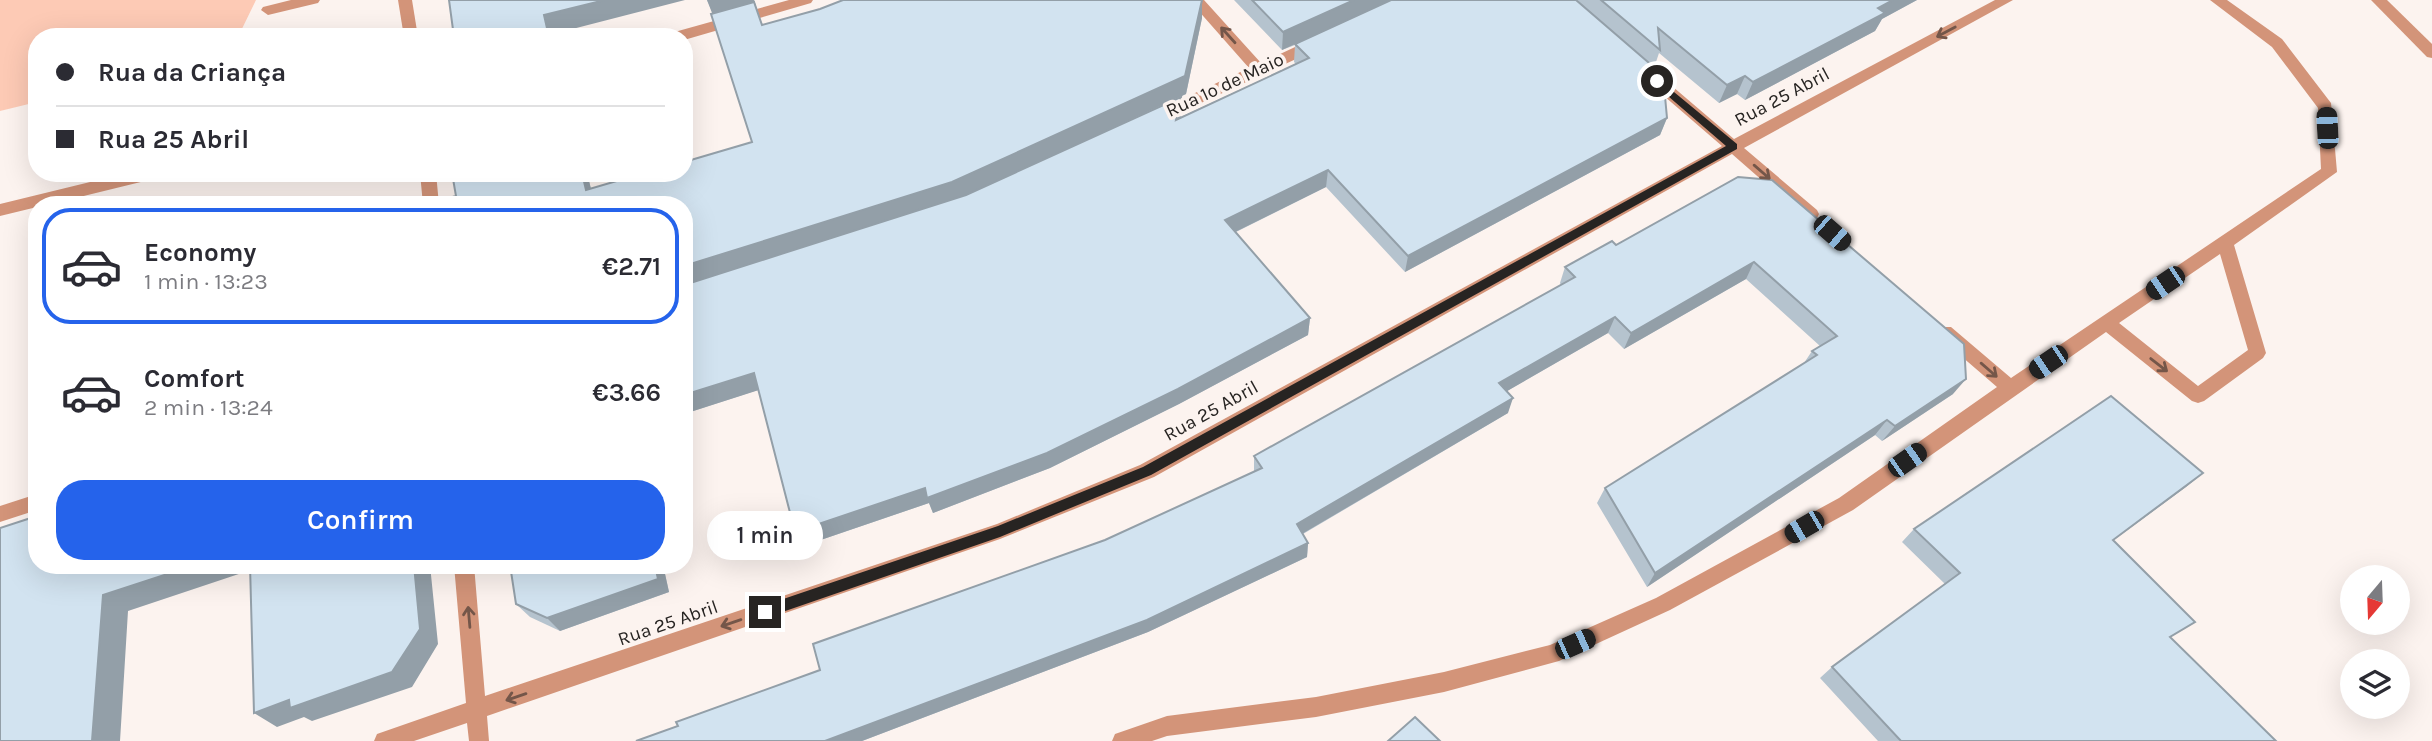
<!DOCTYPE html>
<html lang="en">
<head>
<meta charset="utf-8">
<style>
	body { margin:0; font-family:Karla,sans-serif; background:#f7f7f7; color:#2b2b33; height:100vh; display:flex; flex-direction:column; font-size:26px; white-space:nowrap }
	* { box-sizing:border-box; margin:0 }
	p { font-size:23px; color:#7c7c81 }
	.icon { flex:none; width:38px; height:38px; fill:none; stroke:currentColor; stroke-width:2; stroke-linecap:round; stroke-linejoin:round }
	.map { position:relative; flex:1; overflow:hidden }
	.drawer { position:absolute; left:28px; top:196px; width:665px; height:378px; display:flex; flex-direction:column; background:#fff; border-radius:28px; box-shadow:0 7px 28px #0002 }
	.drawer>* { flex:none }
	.hud { position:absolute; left:28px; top:28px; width:665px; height:154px; border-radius:28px; box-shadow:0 7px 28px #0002; display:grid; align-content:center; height:154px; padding:0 28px; background:#fff }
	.needle { width:46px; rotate:199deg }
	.controls { position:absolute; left:2340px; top:565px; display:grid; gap:14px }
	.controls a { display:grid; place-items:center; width:70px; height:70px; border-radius:50%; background:#fff; box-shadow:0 7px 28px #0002; font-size:35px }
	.end { position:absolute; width:32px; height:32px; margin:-16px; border:9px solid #272422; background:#fff; box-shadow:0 0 0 4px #fff }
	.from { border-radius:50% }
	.bubble { position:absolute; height:49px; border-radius:24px; background:#fff; box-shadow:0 7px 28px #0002; font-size:23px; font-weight:600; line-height:49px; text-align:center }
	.car { position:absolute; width:21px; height:42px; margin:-21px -10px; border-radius:9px; box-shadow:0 0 5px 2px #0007; background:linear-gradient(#222 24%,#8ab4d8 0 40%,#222 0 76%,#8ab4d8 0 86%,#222 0) }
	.hud b { display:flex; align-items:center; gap:24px; height:66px; font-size:26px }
	.hud b+b { border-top:2px solid #e1e1e2 }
	.hud i { width:18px; height:18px; background:#2b2b33 }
	ul { padding:12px 0 0; list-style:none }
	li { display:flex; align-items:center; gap:21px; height:116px; margin:0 14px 10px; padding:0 14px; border:4px solid transparent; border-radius:28px }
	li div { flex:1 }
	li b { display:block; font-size:26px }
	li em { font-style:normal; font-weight:600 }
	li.active { border-color:#2563eb }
	li>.icon { width:63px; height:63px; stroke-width:1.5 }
	.cta { display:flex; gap:14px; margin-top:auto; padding:14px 28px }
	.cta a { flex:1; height:80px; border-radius:28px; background:#2563eb; color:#fff; font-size:28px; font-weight:600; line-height:80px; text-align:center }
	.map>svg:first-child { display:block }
	.green { fill:#fdcab5 }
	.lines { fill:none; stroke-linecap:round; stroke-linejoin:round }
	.minor { fill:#d39479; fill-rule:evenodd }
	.wall { fill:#b5c3ce }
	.shaded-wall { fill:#939fa8 }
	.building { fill:#d2e3f0; stroke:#939fa8; stroke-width:2 }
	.oneway { stroke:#745649 }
	.route { fill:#272422 }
	.labels { text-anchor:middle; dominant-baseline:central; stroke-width:7; stroke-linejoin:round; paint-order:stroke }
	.street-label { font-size:19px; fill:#272422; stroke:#fcf3ef }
</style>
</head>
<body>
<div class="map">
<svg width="2432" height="741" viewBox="0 0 2432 741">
	<rect width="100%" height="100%" fill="#fcf3ef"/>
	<!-- green -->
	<polygon class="green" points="0,0 256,0 238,37 37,37 37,102 0,111"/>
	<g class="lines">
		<!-- minor -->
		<g class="minor">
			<polygon points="291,0 320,0 318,3 268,15 261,10 263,7"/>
			<polygon points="398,0 412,0 418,37 404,37"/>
			<polygon points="789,0 813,0 811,3 684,40 684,37 669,37 671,33"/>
			<polygon points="1189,0 1204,0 1261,63 1310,40 1320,40 1322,44 1320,48 1164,120 1154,120 1151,116 1154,112 1249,68"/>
			<polygon points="1995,0 2013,0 1744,148 1817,210 1819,214 1817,218 1805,218 1732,154 1154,477 1000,539 487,716 489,741 469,741 467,723 414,741 374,741 377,734 466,703 454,565 474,565 485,696 997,524 1140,465 1722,146 1642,77 1640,73 1642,69 1652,69 1734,139"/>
			<path d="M 2210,0 L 2227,0 L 2282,39 L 2331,103 L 2337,172 L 2234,245 L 2266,353 L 2263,358 L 2204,401 L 2198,403 L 2192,401 L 2106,332 L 1853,510 L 1670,610 L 1559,661 L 1444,692 L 1316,717 L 1167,736 L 1152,741 L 1112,741 L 1115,734 L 1167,716 L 1316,697 L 1444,672 L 1550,645 L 1656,598 L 1839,498 L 1997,387 L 1939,337 L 1936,332 L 1939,327 L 1951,327 L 2011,378 L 2321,169 L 2318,108 L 2272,47 ZM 2220,254 L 2248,350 L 2198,386 L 2119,323 Z"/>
			<polygon points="2371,0 2387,0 2432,44 2432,58 2427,57"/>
			<polygon points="127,173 161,173 153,179 47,205 37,205 37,207 0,216 0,204"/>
			<polygon points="420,173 436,173 439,205 423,205"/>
			<polygon points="37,494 37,510 0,522 0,506"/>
		</g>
	</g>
	<!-- wall -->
	<g class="wall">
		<polygon points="707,0 754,0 762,24 1202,18 1186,94 965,195 1181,97 1181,117 1296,64 1294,62 1295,45 1282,50 1234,0 1917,0 1882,19 1875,31 1745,100 1737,94 1719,103 1659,53 1654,68 1667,118 1660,135 1405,272 1326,187 1236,232 1310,318 1308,335 1179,404 1050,468 933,513 929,503 803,546 795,532 758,390 684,414 684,205 456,196 452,173 587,173 591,189 752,142 713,14"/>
		<polygon points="1738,177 1953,394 1882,441 1875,435 1647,587 1597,503 1605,488 1804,363 1812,351 1820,346 1746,279 1624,349 1608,333 1507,391 1508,413 1303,534 1308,543 1307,557 1148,632 862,741 636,741 678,726 820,670 1254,472 1254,456 1561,285 1560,283 1565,267 1616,245"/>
		<polygon points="2203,473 2113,540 2170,638 2276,741 1878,741 1820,678 1832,667 1945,584 1902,542 1914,529"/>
		<polygon points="510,565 663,565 669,592 560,631 530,617 516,604"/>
	</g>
	<!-- shaded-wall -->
	<g class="shaded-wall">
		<polygon points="605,0 685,0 553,34 554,37 549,37 544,15"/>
		<polygon points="707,0 754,0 756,6 714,18"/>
		<polygon points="1202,0 1202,18 1186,94 956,200 684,285 684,266"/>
		<polygon points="1354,0 1392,0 1282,50 1283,32"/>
		<polygon points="1893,0 1917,0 1882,19 1875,31 1745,100 1753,82"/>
		<polygon points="1745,76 1737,94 1719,103 1727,85"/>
		<polygon points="1181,97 1181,114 1176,138 1176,120"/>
		<polygon points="1667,118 1660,135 1405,272 1408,256"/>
		<polygon points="1328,170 1326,187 1225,237 1225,220"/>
		<polygon points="582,173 587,173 595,205 586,190"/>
		<polygon points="1754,262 1746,279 1624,349 1631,333"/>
		<polygon points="1615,317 1608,333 1495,398 1499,383"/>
		<polygon points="1310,318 1308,335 1179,404 1050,468 933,513 929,503 803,546 795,532"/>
		<polygon points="754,373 762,389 684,414 684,395"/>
		<polygon points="1966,379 1953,394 1882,441 1895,426"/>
		<polygon points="1513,398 1508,413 1295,538 1297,524"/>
		<polygon points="1887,420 1875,435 1647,587 1655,573"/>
		<polygon points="2203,473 2186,487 2096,553 2113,540"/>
		<polygon points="1308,543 1307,557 1148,632 862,741 825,741"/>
		<polygon points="195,565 266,565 128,611 120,741 92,741 103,595"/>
		<polygon points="414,565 430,565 438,644 412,687 312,721 304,717 277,727 254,713"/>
		<polygon points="655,565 663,565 669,592 560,631 547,618"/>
	</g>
	<!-- building -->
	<g class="building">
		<polygon points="449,0 605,0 544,15 549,37 454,37"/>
		<polygon points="843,0 1202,0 1185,76 952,182 684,266 684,205 450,205 449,198 456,196 452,173 582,173 586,190 644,173 684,173 684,162 752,142 711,14 754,2 762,25 820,9"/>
		<polygon points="1252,0 1354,0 1283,32"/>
		<polygon points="1391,0 1576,0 1663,75 1667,118 1408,256 1328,170 1225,220 1310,318 1178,389 1047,453 927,498 925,488 795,532 754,373 684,395 684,285 966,195 1181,97 1176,120 1309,58 1295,44"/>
		<polygon points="1601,0 1893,0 1878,8 1885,13 1753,82 1745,76 1727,85 1658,28 1660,50"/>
		<polygon points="1738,177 1772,180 1964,344 1966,379 1895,426 1887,420 1655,573 1605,488 1817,355 1812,351 1837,336 1754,262 1631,333 1615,317 1499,383 1513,398 1297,524 1308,543 1147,620 825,741 636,741 678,726 676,722 820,670 813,644 1105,540 1262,468 1254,456 1575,277 1565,267 1612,241 1616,245"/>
		<polygon points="2111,396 2203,473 2113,540 2195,622 2170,637 2276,741 1901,741 1832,667 1960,573 1914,529"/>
		<polygon points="37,516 37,565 195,565 103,595 92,741 0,741 0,528"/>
		<polygon points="250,565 414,565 420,629 392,672 290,708 289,700 254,713"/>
		<polygon points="510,565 655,565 658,579 547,618 516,604"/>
		<polygon points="1415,717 1440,741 1388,741"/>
	</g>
	<!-- one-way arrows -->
	<defs><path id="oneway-shaft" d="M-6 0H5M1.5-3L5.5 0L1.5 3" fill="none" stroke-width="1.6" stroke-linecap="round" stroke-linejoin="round" transform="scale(1.75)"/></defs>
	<g class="oneway">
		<use href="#oneway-shaft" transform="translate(1946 32) rotate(152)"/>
		<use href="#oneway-shaft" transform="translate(1228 35) rotate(-132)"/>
		<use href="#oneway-shaft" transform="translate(1762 172) rotate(41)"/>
		<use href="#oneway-shaft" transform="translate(2159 365) rotate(38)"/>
		<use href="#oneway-shaft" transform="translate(1989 370) rotate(41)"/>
		<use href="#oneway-shaft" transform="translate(469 617) rotate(-95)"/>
		<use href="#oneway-shaft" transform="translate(731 623) rotate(161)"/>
		<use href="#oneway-shaft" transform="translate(516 697) rotate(161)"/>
	</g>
	<!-- route -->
	<polygon class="route" points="1657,78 1737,144 1737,149 1151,475 1000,537 765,618 760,616 760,607 998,526 1143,467 1726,146 1654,84 1652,81"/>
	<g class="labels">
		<!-- street labels -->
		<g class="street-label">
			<text transform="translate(1225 85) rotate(-25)">Rua 1º de Maio</text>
			<text transform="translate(1782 97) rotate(-28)">Rua 25 Abril</text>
			<text transform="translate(1211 411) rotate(-29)">Rua 25 Abril</text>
			<text transform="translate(668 623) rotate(-19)">Rua 25 Abril</text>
		</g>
	</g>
</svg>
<div class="controls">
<a><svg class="needle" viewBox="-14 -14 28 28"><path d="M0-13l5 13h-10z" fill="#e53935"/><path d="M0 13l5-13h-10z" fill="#7c7c81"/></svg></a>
<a><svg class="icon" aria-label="layers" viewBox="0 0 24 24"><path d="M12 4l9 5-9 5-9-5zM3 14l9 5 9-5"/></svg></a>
</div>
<i class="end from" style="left:1657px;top:81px"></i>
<i class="end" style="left:765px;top:612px"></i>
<div class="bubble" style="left:707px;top:511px;width:116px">1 min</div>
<i class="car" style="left:2327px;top:128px;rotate:357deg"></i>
<i class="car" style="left:1832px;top:233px;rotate:131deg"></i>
<i class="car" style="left:2165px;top:283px;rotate:236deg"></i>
<i class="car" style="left:2048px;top:362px;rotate:236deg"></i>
<i class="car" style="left:1907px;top:460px;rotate:55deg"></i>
<i class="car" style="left:1804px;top:527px;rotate:240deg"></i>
<i class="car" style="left:1575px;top:644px;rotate:66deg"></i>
<div class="hud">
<b><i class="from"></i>Rua da Criança</b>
<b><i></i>Rua 25 Abril</b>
</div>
<section class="drawer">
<ul>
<li class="active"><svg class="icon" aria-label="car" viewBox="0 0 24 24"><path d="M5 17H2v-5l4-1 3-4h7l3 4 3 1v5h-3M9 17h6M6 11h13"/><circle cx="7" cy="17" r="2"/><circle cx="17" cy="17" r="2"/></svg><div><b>Economy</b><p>1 min · 13:23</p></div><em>€2.71</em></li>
<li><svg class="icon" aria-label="car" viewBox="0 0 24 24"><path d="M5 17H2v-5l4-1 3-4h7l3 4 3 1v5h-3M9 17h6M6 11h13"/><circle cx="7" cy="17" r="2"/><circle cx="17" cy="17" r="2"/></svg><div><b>Comfort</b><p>2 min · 13:24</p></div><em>€3.66</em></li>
</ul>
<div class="cta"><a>Confirm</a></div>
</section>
</div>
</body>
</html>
